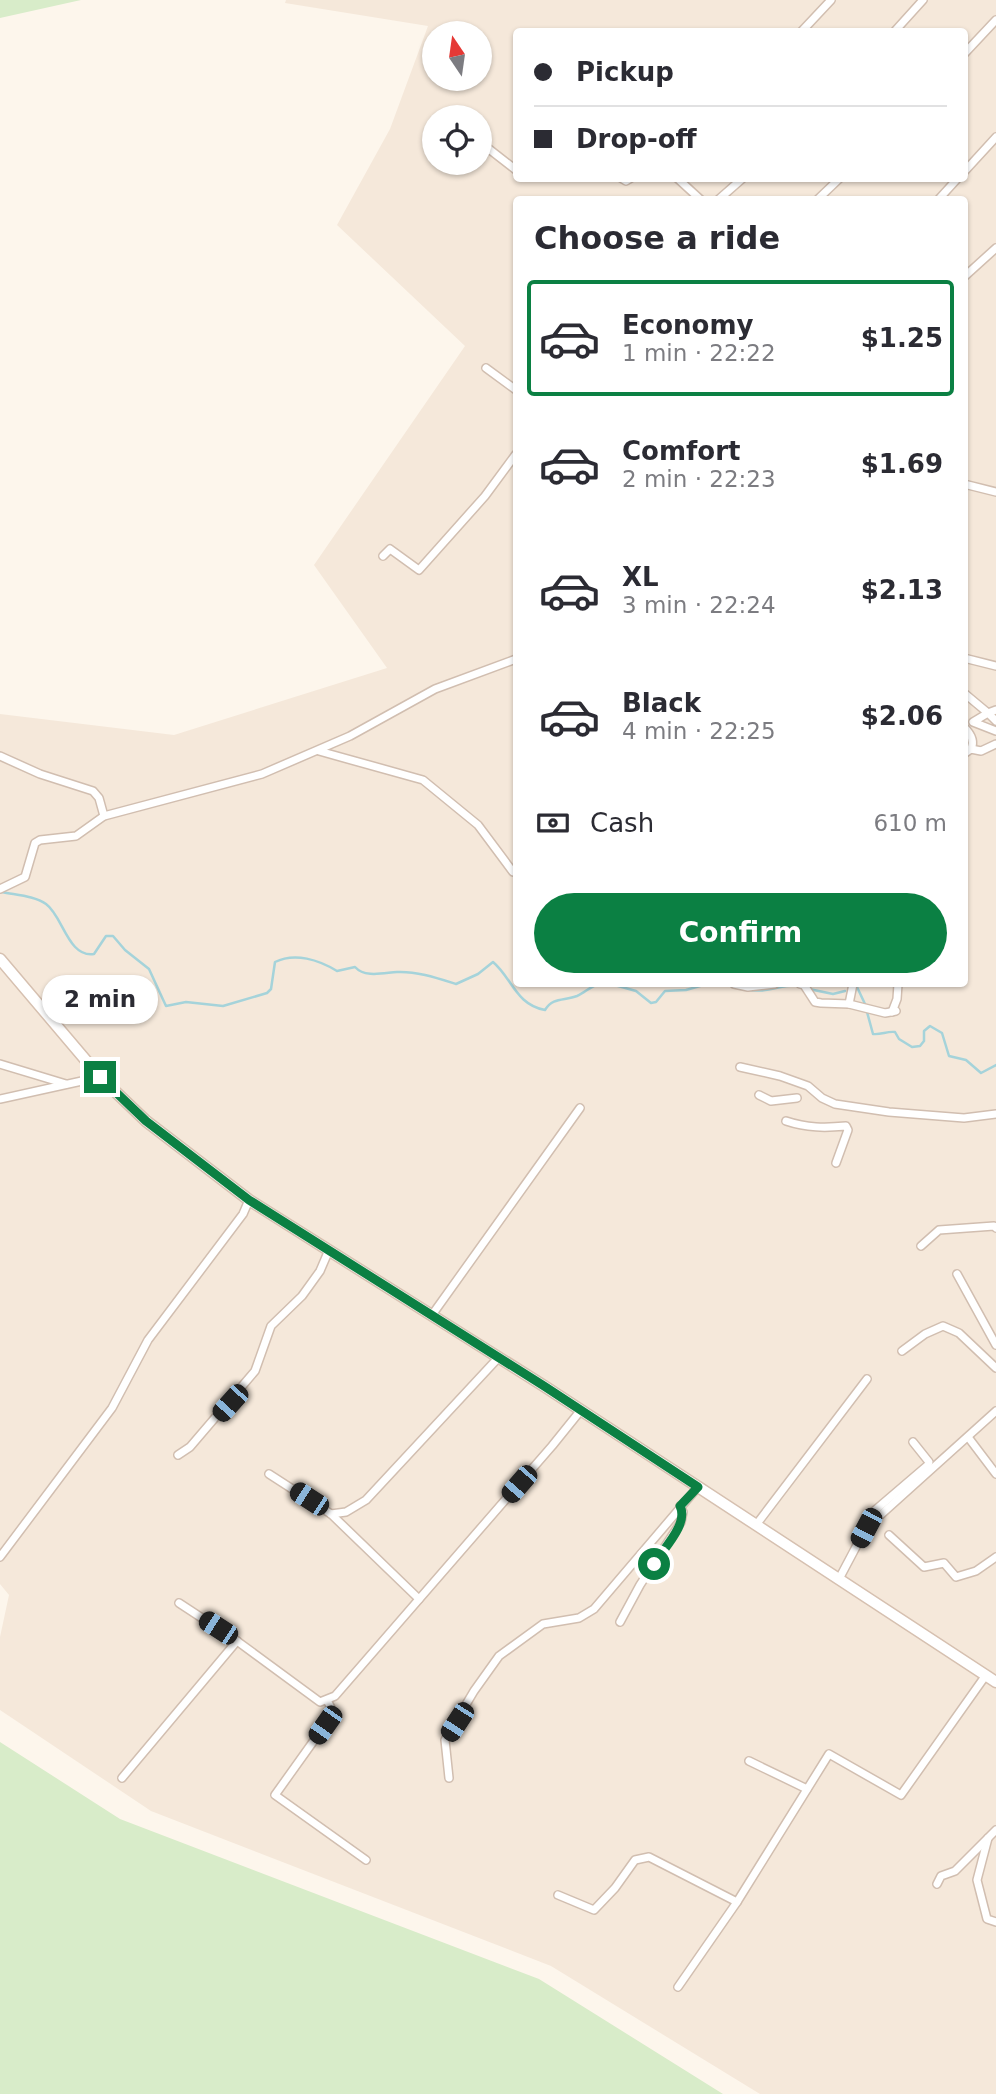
<!DOCTYPE html>
<html lang="en">
<head>
<meta charset="utf-8">
<style>
	body { margin:0; font-family:"DejaVu Sans",sans-serif; background:#f7f7f7; color:#2b2b33; height:100vh; display:flex; flex-direction:column; font-size:26px; white-space:nowrap }
	* { box-sizing:border-box; margin:0 }
	p { font-size:23px; color:#7c7c81 }
	.icon { flex:none; width:38px; height:38px; fill:none; stroke:currentColor; stroke-width:2; stroke-linecap:round; stroke-linejoin:round }
	.map { position:relative; flex:1; overflow:hidden }
	.drawer { position:absolute; left:513px; top:196px; width:455px; height:791px; display:flex; flex-direction:column; background:#fff; border-radius:7px; box-shadow:0 2px 5px #0004 }
	.drawer>* { flex:none }
	.guide { position:absolute; left:513px; top:28px; width:455px; height:154px; border-radius:7px; box-shadow:0 2px 5px #0004; display:grid; align-content:center; height:154px; padding:0 21px; background:#fff }
	.needle { width:46px; rotate:347deg }
	.controls { position:absolute; left:422px; top:21px; display:grid; gap:14px }
	.controls a { display:grid; place-items:center; width:70px; height:70px; border-radius:50%; background:#fff; box-shadow:0 2px 5px #0004; font-size:35px }
	.end { position:absolute; width:32px; height:32px; margin:-16px; border:9px solid #0b8043; background:#fff; box-shadow:0 0 0 4px #fff }
	.from { border-radius:50% }
	.bubble { position:absolute; height:49px; border-radius:24px; background:#fff; box-shadow:0 2px 5px #0004; font-size:23px; font-weight:700; line-height:49px; text-align:center }
	.car { position:absolute; width:21px; height:42px; margin:-21px -10px; border-radius:9px; box-shadow:0 0 5px 2px #0007; background:linear-gradient(#222 24%,#8ab4d8 0 40%,#222 0 76%,#8ab4d8 0 86%,#222 0) }
	.guide b { display:flex; align-items:center; gap:24px; height:66px; font-size:26px }
	.guide b+b { border-top:2px solid #e1e1e2 }
	.guide i { width:18px; height:18px; background:#2b2b33 }
	ul { padding:0; list-style:none }
	li { display:flex; align-items:center; gap:21px; height:116px; margin:0 14px 10px; padding:0 7px; border:4px solid transparent; border-radius:7px }
	li div { flex:1 }
	li b { display:block; font-size:26px }
	li em { font-style:normal; font-weight:700 }
	li.on { border-color:#0b8043 }
	li>.icon { width:63px; height:63px; stroke-width:1.5 }
	h2 { padding:0 21px; font-size:32px; line-height:84px }
	.pay { display:flex; align-items:center; gap:18px; height:77px; padding:0 21px; font-size:26px }
	.pay p { margin-inline-start:auto }
	.cta { display:flex; gap:14px; margin-top:auto; padding:14px 21px }
	.cta a { flex:1; height:80px; border-radius:42px; background:#0b8043; color:#fff; font-size:28px; font-weight:700; line-height:80px; text-align:center }
	.map>svg:first-child { display:block }
	.residential { fill:#f5e8da; fill-rule:evenodd }
	.green { fill:#d8ecc9 }
	.lines { fill:none; stroke-linecap:round; stroke-linejoin:round }
	.stream { stroke:#a5d3da; stroke-width:2.5 }
	.street-casing { stroke:#d1beb0; stroke-width:10 }
	.secondary-casing { stroke:#d6c0b0; stroke-width:13 }
	.street { stroke:#fff; stroke-width:7 }
	.secondary { stroke:#fff; stroke-width:10 }
	.route { stroke:#0b8043; stroke-width:9 }
</style>
</head>
<body>
<div class="map">
<svg width="996" height="2094" viewBox="0 0 996 2094">
	<rect width="100%" height="100%" fill="#fdf6ec"/>
	<!-- residential -->
	<path class="residential" d="M 286,0 L 996,0 L 996,2094 L 760,2094 L 551,1966 L 151,1811 L 0,1710 L 0,1637 L 9,1595 L 0,1584 L 0,714 L 174,735 L 387,668 L 314,565 L 465,346 L 337,225 L 390,129 L 428,26 L 285,3 ZM 516,32 L 964,32 L 964,178 L 516,178 ZM 434,33 L 480,33 L 480,79 L 434,79 ZM 434,117 L 480,117 L 480,163 L 434,163 ZM 516,200 L 964,200 L 964,984 L 516,984 Z"/>
	<!-- green -->
	<g class="green">
		<polygon points="0,0 81,0 0,18"/>
		<polygon points="0,1742 120,1819 539,1979 723,2094 0,2094"/>
	</g>
	<g class="lines">
		<!-- stream -->
		<g class="stream">
			<path d="M 2,892 C 16,895 35,896 46,904 C 63,916 68,958 94,954 L 106,936 L 113,936 L 125,950 L 149,969 L 166,1006 L 186,1002 L 223,1006 L 267,993 L 271,989 L 275,962 C 295,952 319,960 337,971 L 355,967 C 365,978 383,973 397,972 C 416,971 437,978 456,984 L 478,974 L 493,962 C 512,978 516,1005 545,1010 C 553,997 564,1001 577,996 C 584,993 590,987 598,984"/>
			<polyline points="611,984 636,991 651,1003 656,1002 665,991 686,990 707,984"/>
			<polyline points="722,984 733,986"/>
			<polyline points="857,987 865,1004"/>
			<path d="M 746,989 C 767,995 784,982 800,986"/>
			<polyline points="809,989 833,994 845,991"/>
			<path d="M 867,1012 L 873,1034 C 881,1035 887,1031 895,1032 L 899,1039 L 912,1047 L 920,1046 L 924,1041 L 924,1031 L 930,1026 L 942,1033 L 949,1056 L 966,1060 L 981,1073 L 996,1065"/>
		</g>
		<defs>
			<g id="street">
				<polyline points="801,32 831,0"/>
				<polyline points="894,32 923,0"/>
				<polyline points="964,54 996,20"/>
				<polyline points="489,149 516,170"/>
				<polyline points="964,172 996,137"/>
				<polyline points="621,178 626,181 631,178"/>
				<polyline points="677,178 701,200"/>
				<polyline points="718,200 743,178"/>
				<polyline points="817,200 840,178"/>
				<polyline points="938,200 958,178"/>
				<polyline points="964,277 996,248"/>
				<polyline points="486,368 516,390"/>
				<polyline points="964,484 996,492"/>
				<polyline points="383,556 390,549 419,570 485,496 516,454"/>
				<polyline points="964,658 996,666"/>
				<polyline points="964,693 988,713 996,710"/>
				<polyline points="996,721 988,713 973,722 996,731"/>
				<path d="M 964,727 C 970,733 975,741 971,749"/>
				<polyline points="319,751 423,780 478,825 513,872 516,872"/>
				<polyline points="964,754 971,749 981,751 996,744"/>
				<polyline points="0,756 40,774 93,791 99,798 104,816"/>
				<polyline points="0,889 25,877 35,843 40,840 76,836 104,816 262,774 350,736 435,689 516,659"/>
				<polyline points="734,984 748,987 775,984"/>
				<polyline points="800,984 804,985 815,1002 821,1003 849,1004 885,1013 896,1011"/>
				<polyline points="849,1004 853,984"/>
				<polyline points="892,1012 897,999 898,984"/>
				<polyline points="0,1064 66,1084"/>
				<polyline points="740,1067 780,1076 808,1086 822,1098 835,1104 889,1112 964,1118 996,1114"/>
				<polyline points="759,1095 771,1101 797,1098"/>
				<polyline points="0,1099 100,1077"/>
				<path d="M 786,1121 C 807,1128 825,1128 846,1126 L 848,1130 L 836,1163"/>
				<polyline points="921,1246 939,1230 994,1226 996,1228"/>
				<polyline points="957,1274 996,1345"/>
				<polyline points="432,1315 580,1108"/>
				<polyline points="902,1351 925,1334 943,1326 959,1333 996,1368"/>
				<polyline points="968,1437 996,1474"/>
				<polyline points="178,1455 190,1447 255,1371 271,1326 302,1296 320,1271 329,1250"/>
				<polyline points="269,1474 331,1514 419,1599"/>
				<polyline points="331,1514 346,1512 366,1500 499,1357"/>
				<polyline points="875,1520 873,1512 928,1465 929,1462 913,1442"/>
				<polyline points="756,1525 867,1379"/>
				<polyline points="889,1535 924,1567 944,1563 956,1577 976,1571 996,1557"/>
				<polyline points="0,1557 112,1408 148,1340 243,1214 249,1200"/>
				<polyline points="839,1579 866,1528 996,1411"/>
				<polyline points="179,1603 237,1641"/>
				<polyline points="620,1622 640,1585 681,1522 683,1512 680,1506"/>
				<polyline points="327,1700 331,1708 325,1725 275,1795 366,1860"/>
				<polyline points="749,1761 807,1789"/>
				<polyline points="122,1778 237,1641 320,1702 335,1696 552,1446 581,1410"/>
				<polyline points="449,1778 445,1740 474,1691 499,1656 543,1624 579,1618 594,1609 698,1487"/>
				<polyline points="988,1838 977,1880 987,1919 996,1922"/>
				<polyline points="937,1884 941,1876 955,1871 996,1830"/>
				<polyline points="558,1895 594,1910 615,1888 635,1860 649,1857 737,1902"/>
				<polyline points="678,1987 737,1902 829,1754 901,1795 986,1675"/>
			</g>
			<polyline id="secondary" points="0,959 100,1077 146,1121 249,1200 544,1386 996,1682"/>
		</defs>
		<!-- street casing -->
		<use href="#street" class="street-casing"/>
		<!-- secondary casing -->
		<use href="#secondary" class="secondary-casing"/>
		<!-- street -->
		<use href="#street" class="street"/>
		<!-- secondary -->
		<use href="#secondary" class="secondary"/>
	</g>
	<g class="lines">
		<!-- route -->
		<path class="route" d="M 100,1077 L 146,1121 L 249,1200 L 544,1386 L 698,1487 L 680,1506 C 689,1524 663,1549 654,1564"/>
	</g>
</svg>
<div class="controls">
<a><svg class="needle" viewBox="-14 -14 28 28"><path d="M0-13l5 13h-10z" fill="#e53935"/><path d="M0 13l5-13h-10z" fill="#7c7c81"/></svg></a>
<a><svg class="icon" aria-label="locate" viewBox="0 0 24 24"><circle cx="12" cy="12" r="6"/><path d="M12 2v4M12 18v4M2 12h4M18 12h4"/></svg></a>
</div>
<i class="end from" style="left:654px;top:1564px"></i>
<i class="end" style="left:100px;top:1077px"></i>
<div class="bubble" style="left:42px;top:975px;width:116px">2 min</div>
<i class="car" style="left:230px;top:1403px;rotate:222deg"></i>
<i class="car" style="left:519px;top:1484px;rotate:221deg"></i>
<i class="car" style="left:309px;top:1499px;rotate:303deg"></i>
<i class="car" style="left:866px;top:1528px;rotate:208deg"></i>
<i class="car" style="left:218px;top:1628px;rotate:303deg"></i>
<i class="car" style="left:457px;top:1722px;rotate:213deg"></i>
<i class="car" style="left:325px;top:1725px;rotate:215deg"></i>
<div class="guide">
<b><i class="from"></i>Pickup</b>
<b><i></i>Drop-off</b>
</div>
<section class="drawer">
<h2>Choose a ride</h2>
<ul>
<li class="on"><svg class="icon" aria-label="car" viewBox="0 0 24 24"><path d="M5 17H2v-5l4-1 3-4h7l3 4 3 1v5h-3M9 17h6M6 11h13"/><circle cx="7" cy="17" r="2"/><circle cx="17" cy="17" r="2"/></svg><div><b>Economy</b><p>1 min · 22:22</p></div><em>$1.25</em></li>
<li><svg class="icon" aria-label="car" viewBox="0 0 24 24"><path d="M5 17H2v-5l4-1 3-4h7l3 4 3 1v5h-3M9 17h6M6 11h13"/><circle cx="7" cy="17" r="2"/><circle cx="17" cy="17" r="2"/></svg><div><b>Comfort</b><p>2 min · 22:23</p></div><em>$1.69</em></li>
<li><svg class="icon" aria-label="car" viewBox="0 0 24 24"><path d="M5 17H2v-5l4-1 3-4h7l3 4 3 1v5h-3M9 17h6M6 11h13"/><circle cx="7" cy="17" r="2"/><circle cx="17" cy="17" r="2"/></svg><div><b>XL</b><p>3 min · 22:24</p></div><em>$2.13</em></li>
<li><svg class="icon" aria-label="car" viewBox="0 0 24 24"><path d="M5 17H2v-5l4-1 3-4h7l3 4 3 1v5h-3M9 17h6M6 11h13"/><circle cx="7" cy="17" r="2"/><circle cx="17" cy="17" r="2"/></svg><div><b>Black</b><p>4 min · 22:25</p></div><em>$2.06</em></li>
</ul>
<div class="pay"><svg class="icon" aria-label="cash" viewBox="0 0 24 24"><path d="M3 7h18v10H3z"/><circle cx="12" cy="12" r="2"/></svg>Cash<p>610 m</p></div>
<div class="cta"><a>Confirm</a></div>
</section>
</div>
</body>
</html>
